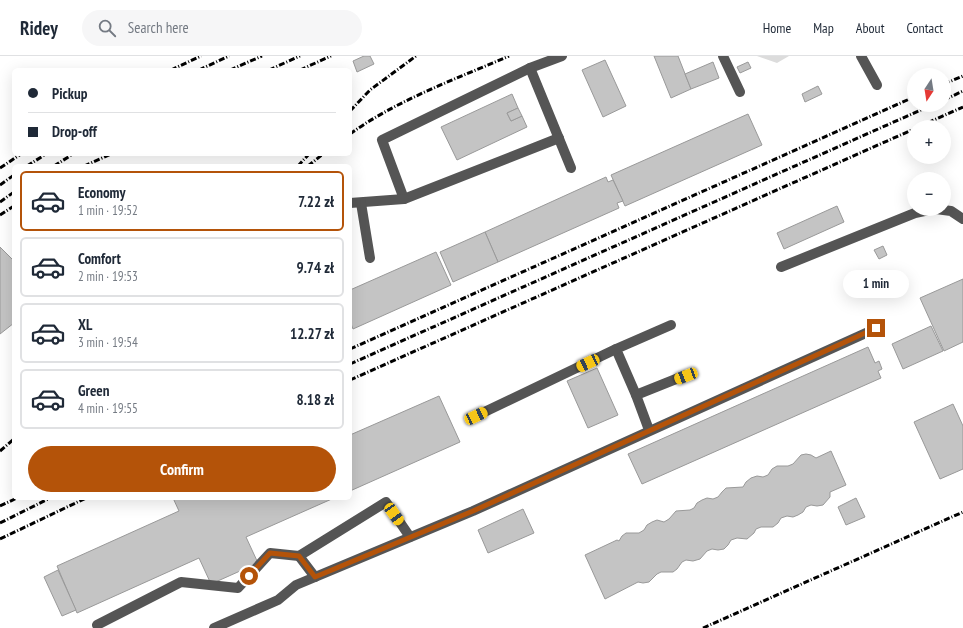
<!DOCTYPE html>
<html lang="en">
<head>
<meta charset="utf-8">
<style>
	body { margin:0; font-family:"PT Sans Narrow",sans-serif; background:#f6f6f7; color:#1f2937; height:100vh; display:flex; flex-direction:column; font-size:15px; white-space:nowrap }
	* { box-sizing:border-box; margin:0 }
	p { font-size:13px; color:#747a83 }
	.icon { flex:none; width:22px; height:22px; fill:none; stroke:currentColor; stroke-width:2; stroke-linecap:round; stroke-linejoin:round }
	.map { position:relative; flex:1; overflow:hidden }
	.side { position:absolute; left:12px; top:108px; width:340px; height:336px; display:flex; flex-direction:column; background:#fff; border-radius:6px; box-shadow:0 4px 16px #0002 }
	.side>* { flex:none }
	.guide { position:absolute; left:12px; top:12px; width:340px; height:88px; border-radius:6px; box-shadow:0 4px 16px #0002; display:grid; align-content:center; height:88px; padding:0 16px; background:#fff }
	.needle { width:26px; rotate:192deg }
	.controls { position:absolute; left:907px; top:12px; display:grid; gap:8px }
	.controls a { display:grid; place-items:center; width:44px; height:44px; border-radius:50%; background:#fff; box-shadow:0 4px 16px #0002; font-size:20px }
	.end { position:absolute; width:18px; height:18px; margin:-9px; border:5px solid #b45309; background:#fff; box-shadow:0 0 0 2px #fff }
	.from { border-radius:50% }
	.bubble { position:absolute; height:28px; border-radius:14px; background:#fff; box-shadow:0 4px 16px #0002; font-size:13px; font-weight:700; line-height:28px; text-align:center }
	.car { position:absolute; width:12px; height:24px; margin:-12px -6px; border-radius:5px; box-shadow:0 0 3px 1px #0007; background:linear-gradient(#f5c518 24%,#345 0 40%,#f5c518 0 76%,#345 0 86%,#f5c518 0) }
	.guide b { display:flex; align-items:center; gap:14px; height:38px; font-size:15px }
	.guide b+b { border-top:1px solid #e0e1e3 }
	.guide i { width:10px; height:10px; background:#1f2937 }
	ul { padding:7px 0 0; list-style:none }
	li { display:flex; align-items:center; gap:12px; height:60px; margin:0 8px 6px; padding:0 8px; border:2px solid #e0e1e3; border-radius:6px }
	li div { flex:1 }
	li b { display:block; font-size:15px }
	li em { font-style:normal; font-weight:700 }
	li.active { border-color:#b45309 }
	li>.icon { width:36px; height:36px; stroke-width:1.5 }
	.button { display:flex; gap:8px; margin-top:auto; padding:8px 16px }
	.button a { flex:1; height:46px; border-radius:24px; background:#b45309; color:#fff; font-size:16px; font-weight:700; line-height:46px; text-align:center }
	header { display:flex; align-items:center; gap:24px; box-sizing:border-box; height:56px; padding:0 20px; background:#fff; border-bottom:1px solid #e0e1e3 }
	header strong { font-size:19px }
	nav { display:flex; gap:22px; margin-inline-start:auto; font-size:14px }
	.search { width:280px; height:36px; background:#f6f6f7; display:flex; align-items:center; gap:10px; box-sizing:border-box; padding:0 14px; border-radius:22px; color:#747a83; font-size:15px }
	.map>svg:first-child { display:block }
	.green { fill:#dcdcdc }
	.building { fill:#c4c4c4; stroke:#999 }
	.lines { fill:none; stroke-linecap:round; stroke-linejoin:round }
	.minor { stroke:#555; stroke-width:10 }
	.rail { stroke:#000; stroke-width:3; stroke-dasharray:6 2 1 2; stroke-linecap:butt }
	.route { stroke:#b45309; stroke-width:5 }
</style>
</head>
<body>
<header>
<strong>Ridey</strong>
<div class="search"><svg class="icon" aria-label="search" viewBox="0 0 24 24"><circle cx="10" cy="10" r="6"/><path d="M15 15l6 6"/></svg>Search here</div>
<nav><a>Home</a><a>Map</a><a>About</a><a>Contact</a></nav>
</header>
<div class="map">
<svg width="963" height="572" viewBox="0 0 963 572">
	<rect width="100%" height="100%" fill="#fff"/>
	<!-- green -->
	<polygon class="green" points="757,0 789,0 777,7"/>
	<!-- building -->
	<g class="building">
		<polygon points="364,0 370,0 374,8 357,16 353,5"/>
		<polygon points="654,0 678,0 691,33 671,42"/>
		<polygon points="605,4 626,50 603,61 582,14"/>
		<polygon points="713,6 719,22 691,33 685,18"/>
		<polygon points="748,6 751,12 740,17 737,11"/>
		<polygon points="818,30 822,38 805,46 802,38"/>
		<polygon points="512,38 518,52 507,57 511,65 522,60 527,71 457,104 441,71"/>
		<polygon points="518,52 522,60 511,65 507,57"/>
		<polygon points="748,58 762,89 625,150 611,119"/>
		<polygon points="606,121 608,126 613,124 623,145 617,147 619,152 498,206 485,176"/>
		<polygon points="837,150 844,166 784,193 777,177"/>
		<polygon points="485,176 498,206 453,226 440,196"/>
		<polygon points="883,190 887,199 879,203 874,194"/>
		<polygon points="0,191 14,205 14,267 0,278"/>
		<polygon points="436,196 451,229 353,273 350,265 350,234"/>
		<polygon points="963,223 963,286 944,295 920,242"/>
		<polygon points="931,270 943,295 903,313 892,288"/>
		<polygon points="868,291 875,307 879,305 882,313 878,315 881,322 642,428 628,398"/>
		<polygon points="597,312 618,359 588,372 567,325"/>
		<polygon points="439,340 460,386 350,435 350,379"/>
		<polygon points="953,348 963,370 963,413 940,423 914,366"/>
		<polygon points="831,395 846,429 830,436 830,441 823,449 817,450 811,449 806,451 803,456 798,459 793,461 787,460 781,462 778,467 773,471 761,471 756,473 754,477 747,483 737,482 731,484 728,489 724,493 718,494 712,493 707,495 700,503 693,505 686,504 682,506 677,513 673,516 661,516 657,518 649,526 643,527 638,526 605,543 585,499 617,484 619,485 622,480 626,477 639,477 644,474 647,469 652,466 657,464 664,466 669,463 676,455 690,454 694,452 697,447 702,444 707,442 713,443 718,441 722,436 726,432 743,431 746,426 751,422 757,420 763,421 768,419 772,413 777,410 788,410 793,408 801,399 806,398 811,399 816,402"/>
		<polygon points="173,442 334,442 246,481 258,507 211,528 199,502 77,557 57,510 179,455"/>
		<polygon points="856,442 865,461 846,469 838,451"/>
		<polygon points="523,453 534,477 488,497 478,474"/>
		<polygon points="58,514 76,554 62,560 44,521"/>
	</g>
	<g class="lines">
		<!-- minor -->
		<g class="minor">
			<polyline points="562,0 530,12 571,112"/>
			<polyline points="723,0 740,36"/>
			<polyline points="861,0 877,29"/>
			<polyline points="530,12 382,84 404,143 559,82"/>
			<polyline points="350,147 404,143"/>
			<polyline points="361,147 370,202"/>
			<polyline points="936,153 951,155 963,163"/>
			<polyline points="781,211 915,157 934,153"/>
			<polyline points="636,339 616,293 671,269"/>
			<polyline points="476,360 616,293"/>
			<polyline points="649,374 636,339 686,319"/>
			<polyline points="315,521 299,500 386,446 410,481"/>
			<polyline points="97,569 181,526 238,532 270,497 299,500"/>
			<polyline points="214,572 278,544 296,529 473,455 877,272"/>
		</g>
		<!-- rail -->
		<g class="rail">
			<polyline points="171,14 201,0"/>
			<polyline points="199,14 229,0"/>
			<polyline points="230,14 262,0"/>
			<polyline points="269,14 300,0"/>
			<polyline points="300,14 331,0"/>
			<polyline points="944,28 963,20"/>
			<polyline points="944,44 963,35"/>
			<polyline points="350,55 370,34 416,0"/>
			<polyline points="918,71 963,51"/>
			<path d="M 350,78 C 397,44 456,23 509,0"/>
			<polyline points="27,110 46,98"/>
			<polyline points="54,110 73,98"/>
			<polyline points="84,110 111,98"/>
			<polyline points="298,110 309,98"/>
			<polyline points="308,110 323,98"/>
			<polyline points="0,112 21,98"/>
			<polyline points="0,129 14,119"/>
			<polyline points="0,146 14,136"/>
			<polyline points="0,159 14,150"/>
			<polyline points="350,293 914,41"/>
			<polyline points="350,308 932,49"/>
			<polyline points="350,324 914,73"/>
			<polyline points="0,395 14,383"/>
			<polyline points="0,450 17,442"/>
			<polyline points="0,467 50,442"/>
			<polyline points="0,483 86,442"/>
			<polyline points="703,572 963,456"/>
		</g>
	</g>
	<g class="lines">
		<!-- route -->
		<polyline class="route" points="249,520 270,497 299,500 315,521 473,455 876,272"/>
	</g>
</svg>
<div class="controls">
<a><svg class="needle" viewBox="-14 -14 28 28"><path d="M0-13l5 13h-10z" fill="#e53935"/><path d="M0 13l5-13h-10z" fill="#747a83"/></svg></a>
<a>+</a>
<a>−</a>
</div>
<i class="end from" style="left:249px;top:520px"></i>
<i class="end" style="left:876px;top:272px"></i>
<div class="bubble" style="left:843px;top:214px;width:66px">1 min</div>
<i class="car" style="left:588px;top:307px;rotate:245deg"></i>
<i class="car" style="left:686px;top:320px;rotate:249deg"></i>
<i class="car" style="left:476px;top:360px;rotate:65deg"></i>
<i class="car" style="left:394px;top:458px;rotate:145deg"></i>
<div class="guide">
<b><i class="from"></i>Pickup</b>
<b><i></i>Drop-off</b>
</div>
<section class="side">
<ul>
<li class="active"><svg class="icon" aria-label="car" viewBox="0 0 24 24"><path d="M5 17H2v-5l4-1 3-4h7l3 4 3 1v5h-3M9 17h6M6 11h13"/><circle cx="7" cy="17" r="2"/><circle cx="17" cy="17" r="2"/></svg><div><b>Economy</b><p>1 min · 19:52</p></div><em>7.22 zł</em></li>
<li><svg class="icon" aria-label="car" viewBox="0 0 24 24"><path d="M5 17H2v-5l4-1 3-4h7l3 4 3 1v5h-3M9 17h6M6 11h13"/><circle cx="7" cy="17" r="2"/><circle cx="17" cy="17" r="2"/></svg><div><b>Comfort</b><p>2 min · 19:53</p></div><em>9.74 zł</em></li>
<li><svg class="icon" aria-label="car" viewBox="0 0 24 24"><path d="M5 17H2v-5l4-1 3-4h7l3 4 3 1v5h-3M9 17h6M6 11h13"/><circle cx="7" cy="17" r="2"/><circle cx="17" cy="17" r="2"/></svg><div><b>XL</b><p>3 min · 19:54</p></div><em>12.27 zł</em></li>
<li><svg class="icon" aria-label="car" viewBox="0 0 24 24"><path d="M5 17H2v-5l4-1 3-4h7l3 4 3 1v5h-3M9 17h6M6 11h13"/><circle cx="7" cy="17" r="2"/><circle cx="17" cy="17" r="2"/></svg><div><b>Green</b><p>4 min · 19:55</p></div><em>8.18 zł</em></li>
</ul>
<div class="button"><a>Confirm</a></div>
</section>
</div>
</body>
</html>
